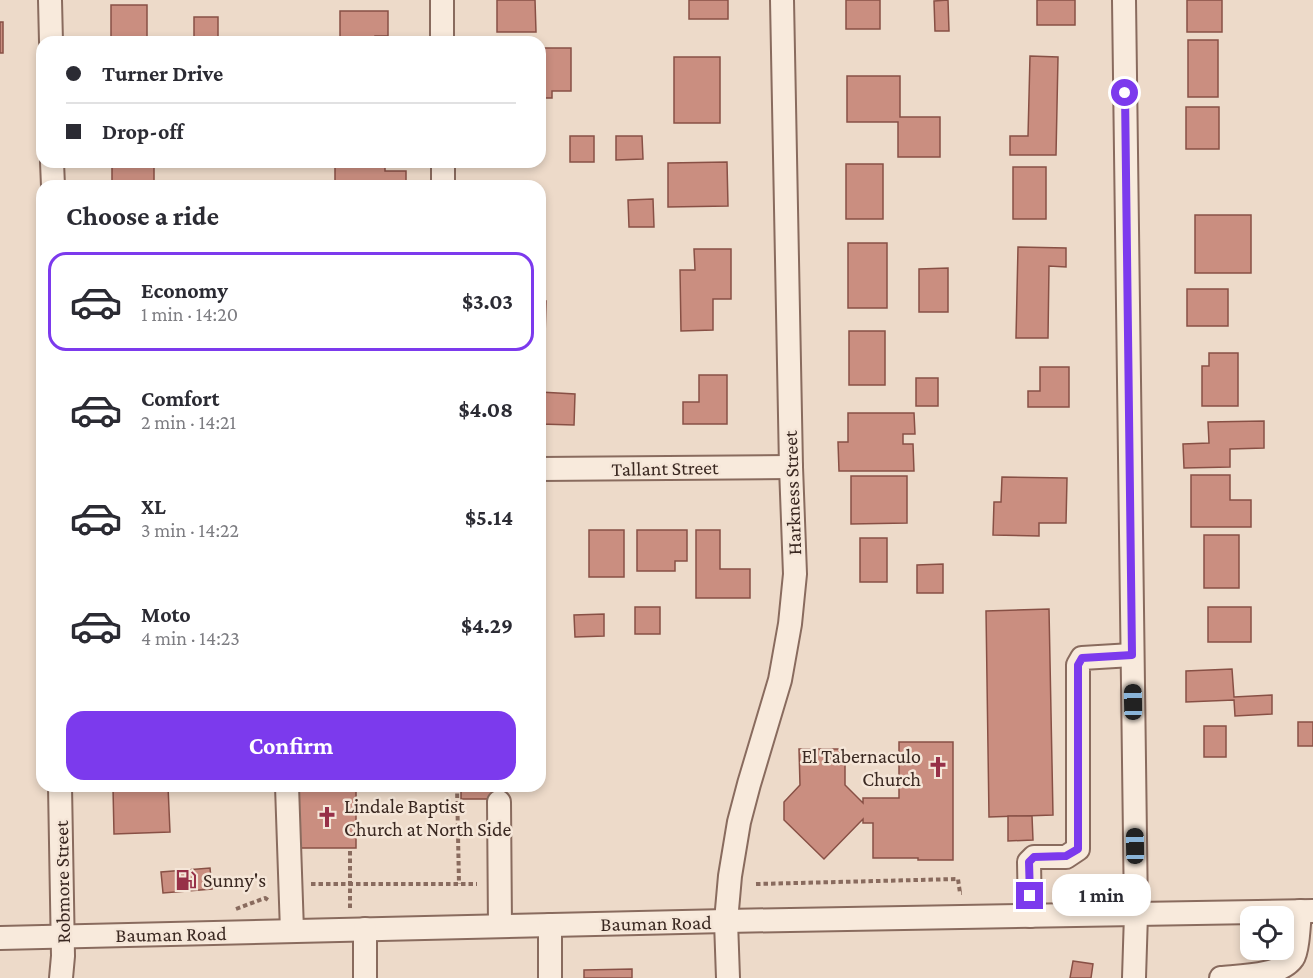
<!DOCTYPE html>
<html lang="en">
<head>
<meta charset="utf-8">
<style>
	body { margin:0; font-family:"Crimson Pro",serif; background:#f2f2f3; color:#2b2b33; height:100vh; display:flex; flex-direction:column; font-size:22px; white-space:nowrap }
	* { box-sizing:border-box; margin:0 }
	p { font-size:20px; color:#7c7c81 }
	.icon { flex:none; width:33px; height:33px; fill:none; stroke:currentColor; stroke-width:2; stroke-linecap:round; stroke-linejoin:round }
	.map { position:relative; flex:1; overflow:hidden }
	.details { position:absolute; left:36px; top:180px; width:510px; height:612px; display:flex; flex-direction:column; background:#fff; border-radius:18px; box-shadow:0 3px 9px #0003 }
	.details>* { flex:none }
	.guide { position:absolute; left:36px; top:36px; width:510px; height:132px; border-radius:18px; box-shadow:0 3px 9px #0003; display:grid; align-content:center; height:132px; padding:0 30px; background:#fff }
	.tools { position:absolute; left:1240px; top:906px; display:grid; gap:12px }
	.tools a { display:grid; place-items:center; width:54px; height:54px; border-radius:12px; background:#fff; box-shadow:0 3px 9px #0003; font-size:30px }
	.end { position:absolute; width:27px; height:27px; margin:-14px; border:8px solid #7c3aed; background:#fff; box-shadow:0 0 0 3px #fff }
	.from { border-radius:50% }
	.bubble { position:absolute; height:42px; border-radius:18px; background:#fff; box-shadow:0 3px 9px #0003; font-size:20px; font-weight:700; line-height:42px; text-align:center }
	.car { position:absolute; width:18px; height:36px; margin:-18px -9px; border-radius:8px; box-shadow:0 0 4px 2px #0007; background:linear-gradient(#222 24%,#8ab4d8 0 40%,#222 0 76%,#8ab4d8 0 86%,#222 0) }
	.guide b { display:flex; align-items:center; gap:21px; height:57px; font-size:22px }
	.guide b+b { border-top:2px solid #e1e1e2 }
	.guide i { width:15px; height:15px; background:#2b2b33 }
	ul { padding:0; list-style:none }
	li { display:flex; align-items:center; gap:18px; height:99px; margin:0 12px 9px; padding:0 18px; border:3px solid transparent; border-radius:18px }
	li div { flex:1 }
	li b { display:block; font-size:22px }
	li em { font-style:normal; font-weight:700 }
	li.current { border-color:#7c3aed }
	li>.icon { width:54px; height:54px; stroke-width:1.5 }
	h2 { padding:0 30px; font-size:27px; line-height:72px }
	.action { display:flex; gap:12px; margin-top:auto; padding:12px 30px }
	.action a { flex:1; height:69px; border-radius:18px; background:#7c3aed; color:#fff; font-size:24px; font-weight:700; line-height:69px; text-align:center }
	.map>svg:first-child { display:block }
	.building { fill:#ca8e80; stroke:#885045; stroke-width:1.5 }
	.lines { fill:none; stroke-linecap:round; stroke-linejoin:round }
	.minor-casing { stroke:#896b5e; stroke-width:26 }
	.path { stroke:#896b5e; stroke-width:4; stroke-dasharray:4.5 3; stroke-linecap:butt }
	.minor { stroke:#f8eadc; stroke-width:22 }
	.route { stroke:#7c3aed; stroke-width:8 }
	.labels { text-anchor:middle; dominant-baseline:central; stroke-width:5; stroke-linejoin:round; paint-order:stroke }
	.street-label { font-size:20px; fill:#3a2821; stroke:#f5e6d8 }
	.poi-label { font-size:20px; fill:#3a2821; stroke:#f5e6d8; text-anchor:start }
</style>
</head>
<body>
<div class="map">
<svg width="1313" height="978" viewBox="0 0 1313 978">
	<rect width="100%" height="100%" fill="#eddac9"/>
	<!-- building -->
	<g class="building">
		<polygon points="497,0 535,0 536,32 497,32"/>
		<rect x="689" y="0" width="39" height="19"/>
		<rect x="846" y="0" width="34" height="29"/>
		<polygon points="948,0 949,31 935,31 934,1"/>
		<rect x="1037" y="0" width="38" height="25"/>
		<rect x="1187" y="0" width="35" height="32"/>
		<rect x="111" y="5" width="36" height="37"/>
		<polygon points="340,11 388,11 388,36 375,36 375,42 340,42"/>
		<rect x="194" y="17" width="24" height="25"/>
		<rect x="0" y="22" width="3" height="31"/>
		<rect x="1188" y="40" width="30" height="57"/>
		<polygon points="540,48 571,48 571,91 552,91 552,98 540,98"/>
		<polygon points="1030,56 1058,57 1056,155 1010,155 1010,136 1028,136"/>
		<rect x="674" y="57" width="46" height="66"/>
		<polygon points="847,76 900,76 900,117 940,117 940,157 898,157 898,122 847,122"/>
		<rect x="540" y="105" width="2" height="54"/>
		<rect x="1186" y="107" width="33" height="42"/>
		<rect x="570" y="136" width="24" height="26"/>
		<polygon points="616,136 642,136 643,159 616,160"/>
		<rect x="112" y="162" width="42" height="19"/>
		<polygon points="335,162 385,162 385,171 406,171 406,186 357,186 357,181 335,181"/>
		<polygon points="727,162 728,206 668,207 668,163"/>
		<rect x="846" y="164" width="37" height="55"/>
		<rect x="1013" y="167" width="33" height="52"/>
		<polygon points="653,199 654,227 629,227 628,200"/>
		<rect x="1195" y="215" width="56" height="58"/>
		<rect x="848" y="243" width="39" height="65"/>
		<polygon points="1018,247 1066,248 1066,267 1049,266 1048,338 1016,338"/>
		<polygon points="694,249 731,249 731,299 713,299 713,330 681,331 680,270 695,270"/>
		<polygon points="948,268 948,312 919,312 919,269"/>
		<rect x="1187" y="289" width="41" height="37"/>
		<polygon points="540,301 546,301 545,338 540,338"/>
		<rect x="849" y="331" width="36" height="54"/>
		<polygon points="1209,353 1238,353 1238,406 1202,406 1202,366 1209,366"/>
		<polygon points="1040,367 1069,367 1069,407 1028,407 1028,391 1040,391"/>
		<polygon points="699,375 727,375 727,424 683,424 683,402 699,402"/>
		<rect x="916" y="378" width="22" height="28"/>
		<polygon points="540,392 575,394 574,425 540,424"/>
		<polygon points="848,413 914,413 915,434 903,434 903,444 913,444 914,471 839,471 838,442 848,442"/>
		<polygon points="1264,421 1264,448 1230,449 1230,467 1184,468 1183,444 1209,443 1208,422"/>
		<polygon points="1191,475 1230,475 1230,500 1251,500 1251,527 1191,527"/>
		<polygon points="851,476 907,476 907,523 851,524"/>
		<polygon points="1002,477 1067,478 1066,523 1039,523 1039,536 993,535 994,502 1001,502"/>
		<rect x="589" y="530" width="35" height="47"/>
		<polygon points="637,530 687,530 687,561 675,561 675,571 637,571"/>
		<polygon points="696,530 720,530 720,569 750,569 750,598 696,598"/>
		<rect x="1204" y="535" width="35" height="53"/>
		<rect x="860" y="538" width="27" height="44"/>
		<polygon points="943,564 943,593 917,593 917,565"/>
		<rect x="635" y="607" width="25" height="27"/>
		<rect x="1208" y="607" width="43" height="35"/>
		<polygon points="1049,609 1053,815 989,817 986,611"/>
		<polygon points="604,614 604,636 575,637 574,615"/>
		<polygon points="1232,669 1234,697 1272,695 1272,714 1235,716 1234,700 1186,702 1186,671"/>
		<rect x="1298" y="722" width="15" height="24"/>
		<rect x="1204" y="726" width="22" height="31"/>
		<polygon points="899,742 953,742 953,860 918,860 918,858 873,858 873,823 863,823 863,819 824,859 784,820 784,802 800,785 799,749 845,749 845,785 863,803 863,798 899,798"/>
		<polygon points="168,786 170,832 114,834 113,788"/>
		<rect x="297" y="786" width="59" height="62"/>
		<rect x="461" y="786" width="36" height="13"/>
		<polygon points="1008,816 1032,816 1033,840 1008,841"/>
		<polygon points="210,868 212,889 163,893 161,872"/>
		<polygon points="1073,961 1093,964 1091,978 1070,978"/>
		<polygon points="632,969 632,978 584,978 584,970"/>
	</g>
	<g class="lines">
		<defs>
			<g id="minor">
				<polyline points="50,0 51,42"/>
				<polyline points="442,0 442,42"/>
				<polyline points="1124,0 1136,914 1134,978"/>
				<polyline points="52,162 53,186"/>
				<polyline points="443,162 443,186"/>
				<polyline points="540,469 791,467"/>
				<polyline points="60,786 63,956 61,978"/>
				<polyline points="287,786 292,931"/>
				<polyline points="499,802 500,926"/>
				<polyline points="1030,916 1029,862 1034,857 1066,857 1078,849 1078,665 1082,658 1132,655"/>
				<polyline points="0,938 726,921 1313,911"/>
				<polyline points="365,978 365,929"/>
				<polyline points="550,978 550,925"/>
				<polyline points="728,978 726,921 730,876 739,822 749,784 780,680 790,624 795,574 791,467 782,0"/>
				<path d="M 1221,978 C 1241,976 1281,976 1293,958 C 1298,951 1299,921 1300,911"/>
			</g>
		</defs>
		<!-- minor casing -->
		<use href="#minor" class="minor-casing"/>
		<!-- path -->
		<g class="path">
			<polyline points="457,786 459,884"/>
			<polyline points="311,884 477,884"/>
			<polyline points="756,884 958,879 960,893 962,893"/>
			<polyline points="350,908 350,848"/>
			<polyline points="236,909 265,898 268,900"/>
		</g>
		<!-- minor -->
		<use href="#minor" class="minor"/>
	</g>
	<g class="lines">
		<!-- route -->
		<polyline class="route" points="1030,896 1029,862 1034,857 1066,856 1078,849 1078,665 1082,658 1132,655 1125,93"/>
	</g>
	<!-- icons -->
	<defs>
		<symbol id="church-bare" viewBox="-9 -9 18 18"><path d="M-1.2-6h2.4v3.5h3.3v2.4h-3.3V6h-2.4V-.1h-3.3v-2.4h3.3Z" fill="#973048" stroke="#f5e6d8" stroke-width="2.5" paint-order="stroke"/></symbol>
		<symbol id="fuel-bare" viewBox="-9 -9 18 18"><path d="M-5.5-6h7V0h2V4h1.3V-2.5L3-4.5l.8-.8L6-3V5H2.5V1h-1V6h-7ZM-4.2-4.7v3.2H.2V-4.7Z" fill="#973048" stroke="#f5e6d8" stroke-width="2.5" paint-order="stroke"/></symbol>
	</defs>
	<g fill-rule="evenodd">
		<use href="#church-bare" x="923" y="752" width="30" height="30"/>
		<use href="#church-bare" x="312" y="802" width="30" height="30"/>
		<use href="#fuel-bare" x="171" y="865" width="30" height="30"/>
	</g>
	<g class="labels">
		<!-- street labels -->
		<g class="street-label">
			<text transform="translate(665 468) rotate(-1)">Tallant Street</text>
			<text transform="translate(792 493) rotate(-92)">Harkness Street</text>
			<text transform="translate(62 882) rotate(-91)">Robmore Street</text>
			<text transform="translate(656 923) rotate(-1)">Bauman Road</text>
			<text transform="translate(171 934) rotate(-1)">Bauman Road</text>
		</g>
		<!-- poi labels -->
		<g class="poi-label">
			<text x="921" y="756" text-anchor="end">El Tabernaculo<tspan x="921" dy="23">Church</tspan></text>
			<text x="344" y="806">Lindale Baptist<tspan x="344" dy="23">Church at North Side</tspan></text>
			<text x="203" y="880">Sunny's</text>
		</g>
	</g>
</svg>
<div class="tools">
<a><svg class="icon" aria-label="locate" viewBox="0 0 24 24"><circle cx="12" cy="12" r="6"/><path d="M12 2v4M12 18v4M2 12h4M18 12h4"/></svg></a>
</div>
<i class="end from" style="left:1125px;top:93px"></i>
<i class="end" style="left:1030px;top:896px"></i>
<div class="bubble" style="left:1052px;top:874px;width:99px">1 min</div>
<i class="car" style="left:1133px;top:702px;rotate:359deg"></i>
<i class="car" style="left:1135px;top:846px;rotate:359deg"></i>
<div class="guide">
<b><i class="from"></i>Turner Drive</b>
<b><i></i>Drop-off</b>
</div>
<section class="details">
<h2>Choose a ride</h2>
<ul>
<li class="current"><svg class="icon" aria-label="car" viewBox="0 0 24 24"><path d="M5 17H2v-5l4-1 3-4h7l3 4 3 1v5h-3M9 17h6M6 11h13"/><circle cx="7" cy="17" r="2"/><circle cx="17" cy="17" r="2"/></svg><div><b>Economy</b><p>1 min · 14:20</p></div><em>$3.03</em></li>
<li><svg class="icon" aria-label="car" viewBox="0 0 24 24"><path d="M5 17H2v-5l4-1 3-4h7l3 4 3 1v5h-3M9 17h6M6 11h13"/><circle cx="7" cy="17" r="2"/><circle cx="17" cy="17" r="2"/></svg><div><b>Comfort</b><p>2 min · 14:21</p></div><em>$4.08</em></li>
<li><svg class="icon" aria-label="car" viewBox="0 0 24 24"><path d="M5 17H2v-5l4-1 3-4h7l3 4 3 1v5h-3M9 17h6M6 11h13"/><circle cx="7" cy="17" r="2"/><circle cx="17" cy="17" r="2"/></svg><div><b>XL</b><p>3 min · 14:22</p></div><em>$5.14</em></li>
<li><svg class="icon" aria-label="car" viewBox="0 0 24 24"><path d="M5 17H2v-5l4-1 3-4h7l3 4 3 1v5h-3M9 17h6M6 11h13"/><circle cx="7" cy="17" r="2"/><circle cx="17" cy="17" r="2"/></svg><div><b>Moto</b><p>4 min · 14:23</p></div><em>$4.29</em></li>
</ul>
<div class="action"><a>Confirm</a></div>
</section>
</div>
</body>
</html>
